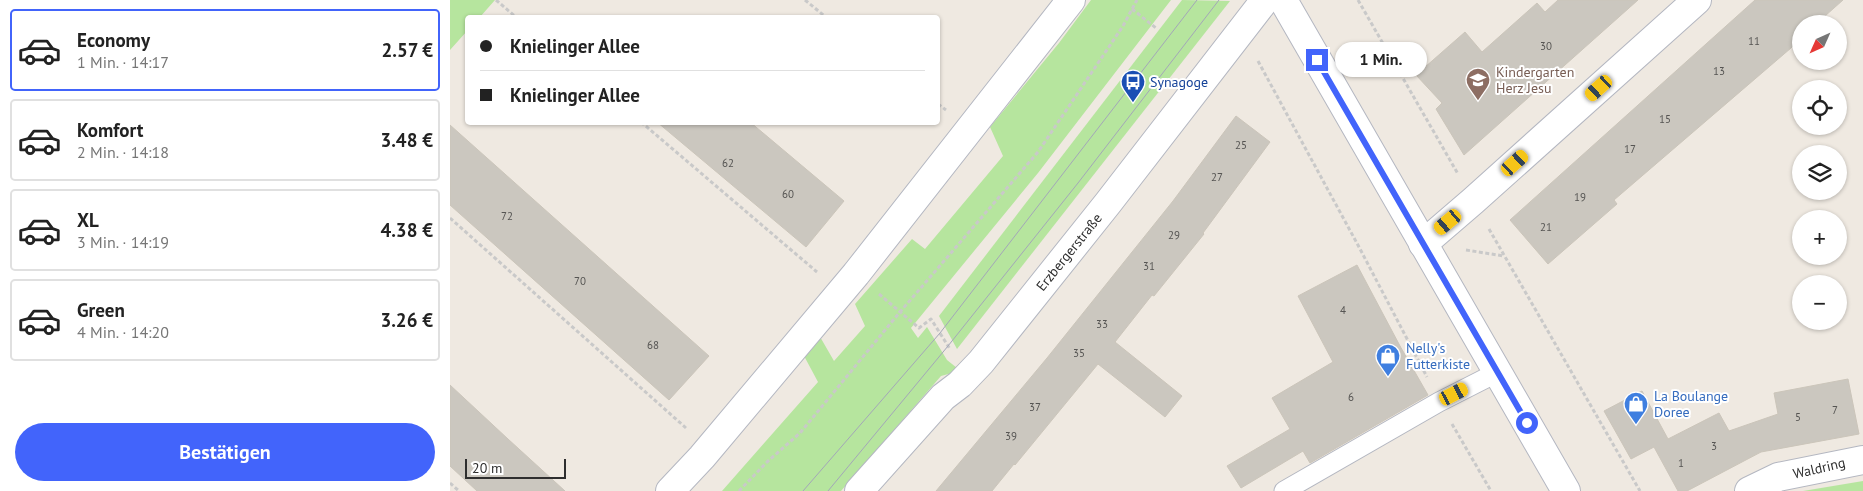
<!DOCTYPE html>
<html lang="de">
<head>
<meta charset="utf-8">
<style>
	body { margin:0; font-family:"PT Sans",sans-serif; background:#f6f6f6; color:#222; height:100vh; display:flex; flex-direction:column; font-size:19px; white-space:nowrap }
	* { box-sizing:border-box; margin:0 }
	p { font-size:16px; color:#767676 }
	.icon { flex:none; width:28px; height:28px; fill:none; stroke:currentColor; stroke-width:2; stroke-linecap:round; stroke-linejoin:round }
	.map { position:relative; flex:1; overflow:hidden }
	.drawer { display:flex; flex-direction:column; background:#fff; width:450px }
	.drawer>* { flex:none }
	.banner { position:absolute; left:15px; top:15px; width:475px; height:110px; border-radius:5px; box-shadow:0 1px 4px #0004; display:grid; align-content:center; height:110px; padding:0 15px; background:#fff }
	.needle { width:32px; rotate:225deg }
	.buttons { position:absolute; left:1342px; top:15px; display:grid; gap:10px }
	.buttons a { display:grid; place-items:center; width:55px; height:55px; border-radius:50%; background:#fff; box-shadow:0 1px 4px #0004; font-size:25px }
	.scale { position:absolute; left:15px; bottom:12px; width:101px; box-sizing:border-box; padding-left:5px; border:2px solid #2e2e2e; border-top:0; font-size:14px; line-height:18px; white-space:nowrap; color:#2e2e2e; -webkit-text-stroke:4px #fff; paint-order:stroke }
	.end { position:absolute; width:22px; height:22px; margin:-11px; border:6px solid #4264fb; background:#fff; box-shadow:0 0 0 2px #fff }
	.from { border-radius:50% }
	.bubble { position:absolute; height:35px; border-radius:18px; background:#fff; box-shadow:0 1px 4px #0004; font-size:16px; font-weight:600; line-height:35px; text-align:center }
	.car { position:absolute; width:15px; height:30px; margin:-15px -8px; border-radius:6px; box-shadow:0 0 4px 1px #0007; background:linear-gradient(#f5c518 24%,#345 0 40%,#f5c518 0 76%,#345 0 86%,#f5c518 0) }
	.banner b { display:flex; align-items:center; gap:18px; height:48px; font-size:19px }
	.banner b+b { border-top:1px solid #e0e0e0 }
	.banner i { width:12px; height:12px; background:#222 }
	ul { padding:9px 0 0; list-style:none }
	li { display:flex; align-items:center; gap:15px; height:82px; margin:0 10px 8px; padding:0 5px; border:2px solid #e0e0e0; border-radius:5px }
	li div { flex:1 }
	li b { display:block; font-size:19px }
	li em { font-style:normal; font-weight:600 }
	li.active { border-color:#4264fb }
	li>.icon { width:45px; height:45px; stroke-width:1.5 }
	.cta { display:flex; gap:10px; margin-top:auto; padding:10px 15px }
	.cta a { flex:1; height:58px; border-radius:30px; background:#4264fb; color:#fff; font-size:20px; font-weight:600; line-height:58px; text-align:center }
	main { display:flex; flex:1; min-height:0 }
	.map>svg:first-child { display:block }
	.green { fill:#b6e59e }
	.building { fill:#cbc7bf; stroke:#cbc5ba }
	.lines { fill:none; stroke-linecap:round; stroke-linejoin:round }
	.lane-casing { stroke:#b4b7c1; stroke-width:21 }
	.street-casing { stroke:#b4b7c1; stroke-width:30 }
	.path { stroke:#c9c9c9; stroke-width:3; stroke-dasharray:4 2.5; stroke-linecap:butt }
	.lane { stroke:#fff; stroke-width:19 }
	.street { stroke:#fff; stroke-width:28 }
	.tram { stroke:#a3a6b8; stroke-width:1 }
	.route { stroke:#4264fb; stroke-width:6 }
	.labels { text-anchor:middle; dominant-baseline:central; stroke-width:4; stroke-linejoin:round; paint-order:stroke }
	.number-label { font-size:11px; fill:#555452 }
	.education-label { font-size:14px; fill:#785e54; stroke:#fff; text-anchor:start }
	.transit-label { font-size:14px; fill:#164399; stroke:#fff; text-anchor:start }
	.street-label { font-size:14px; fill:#2e2e2e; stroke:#fff }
	.shop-label { font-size:14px; fill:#366cbe; stroke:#fff; text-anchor:start }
</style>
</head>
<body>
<main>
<section class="drawer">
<ul>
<li class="active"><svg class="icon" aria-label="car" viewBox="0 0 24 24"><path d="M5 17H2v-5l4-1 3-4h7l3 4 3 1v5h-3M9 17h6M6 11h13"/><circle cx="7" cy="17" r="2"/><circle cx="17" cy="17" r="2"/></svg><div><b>Economy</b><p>1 Min. · 14:17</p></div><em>2.57 €</em></li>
<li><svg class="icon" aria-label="car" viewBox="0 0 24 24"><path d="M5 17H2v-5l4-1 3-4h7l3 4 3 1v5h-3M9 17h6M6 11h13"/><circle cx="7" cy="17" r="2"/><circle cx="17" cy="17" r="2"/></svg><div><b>Komfort</b><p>2 Min. · 14:18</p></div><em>3.48 €</em></li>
<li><svg class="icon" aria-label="car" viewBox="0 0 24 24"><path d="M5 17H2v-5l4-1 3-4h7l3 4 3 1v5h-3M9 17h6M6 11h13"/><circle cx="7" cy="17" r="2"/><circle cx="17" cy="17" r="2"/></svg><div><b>XL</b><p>3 Min. · 14:19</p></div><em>4.38 €</em></li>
<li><svg class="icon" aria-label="car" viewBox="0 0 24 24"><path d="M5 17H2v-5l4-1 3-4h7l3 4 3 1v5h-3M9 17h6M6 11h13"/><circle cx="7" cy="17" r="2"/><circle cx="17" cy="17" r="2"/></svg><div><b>Green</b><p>4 Min. · 14:20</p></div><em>3.26 €</em></li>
</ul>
<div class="cta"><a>Bestätigen</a></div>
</section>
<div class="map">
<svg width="1413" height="491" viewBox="0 0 1413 491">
	<rect width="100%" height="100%" fill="#efe9e1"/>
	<!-- green -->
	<g class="green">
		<polygon points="0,0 45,0 30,17 18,18 17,31 0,50"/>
		<polygon points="641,0 721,0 588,173 461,328 468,338 477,327 497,360 507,368 502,373 491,376 391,491 272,491 368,382 353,354 369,335 384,361 415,326 405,304 462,239 475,249 553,156 540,127 609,43"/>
		<polygon points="732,0 780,1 507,349 489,316"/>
		<polygon points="1413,481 1413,491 1353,491"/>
	</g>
	<!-- building -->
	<g class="building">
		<polygon points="1108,0 1188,0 1014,155 986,109 992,103 966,75 1015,32 1032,52 1087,3 1095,12"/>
		<polygon points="1305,0 1393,0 1366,24 1351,24 1351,37 1341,48 1164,200 1167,204 1098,264 1060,220"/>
		<polygon points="786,116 820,142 753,233 754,234 704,296 702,295 665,342 732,396 715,417 648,364 565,465 564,464 542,491 486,491 597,358 723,201"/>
		<polygon points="207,122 300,122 394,201 356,247"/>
		<polygon points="0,125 259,356 219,400 0,205"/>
		<polygon points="907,265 950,346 978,395 860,463 853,451 791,488 777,466 840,429 822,398 883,362 848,296"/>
		<polygon points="1398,379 1409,434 1311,452 1237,491 1228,491 1204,447 1181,459 1154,411 1192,391 1218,439 1269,413 1279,431 1328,414 1324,393"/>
		<polygon points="0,385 58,439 115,491 27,491 0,466"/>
	</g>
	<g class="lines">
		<defs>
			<polyline id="lane" points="834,491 989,402 1048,372"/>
			<g id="street">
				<polyline points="833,0 1116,491"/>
				<polyline points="973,244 1023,201 1247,0"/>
				<polyline points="220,491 252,457 406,274 621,0"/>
				<polyline points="409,491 493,397 510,384 531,362 658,203 815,0"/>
				<polyline points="1299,491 1328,477 1413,460"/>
			</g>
		</defs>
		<!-- lane casing -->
		<use href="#lane" class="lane-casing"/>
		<!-- street casing -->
		<use href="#street" class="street-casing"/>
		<!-- path -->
		<g class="path">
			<polyline points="46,0 67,18"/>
			<polyline points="355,0 377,18"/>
			<polyline points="908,0 1008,174"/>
			<polyline points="682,9 706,28"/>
			<polyline points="808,61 909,247 977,377"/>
			<polyline points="488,104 496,110"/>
			<polyline points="191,122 367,272"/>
			<polyline points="0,218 236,428"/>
			<polyline points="1039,229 1190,491"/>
			<polyline points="1016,250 1054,256"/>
			<polyline points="429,294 469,328 481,319 500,349"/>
			<polyline points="1002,424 1041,491"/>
			<polyline points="0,483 9,491"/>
			<polyline points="289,491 317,462 350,433 450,312 588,152 673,26 687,0"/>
		</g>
		<!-- lane -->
		<use href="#lane" class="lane"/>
		<!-- street -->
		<use href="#street" class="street"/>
		<!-- tram -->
		<g class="tram">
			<polyline points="353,491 490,333 747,0"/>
			<polyline points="378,491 498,346 628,183 769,0"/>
		</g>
	</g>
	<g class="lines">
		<!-- route -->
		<polyline class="route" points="867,60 1077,423"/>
	</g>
	<!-- icons -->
	<defs>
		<symbol id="school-pin" viewBox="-11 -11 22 30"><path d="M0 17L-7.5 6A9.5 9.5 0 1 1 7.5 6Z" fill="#8d6e63" stroke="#fff"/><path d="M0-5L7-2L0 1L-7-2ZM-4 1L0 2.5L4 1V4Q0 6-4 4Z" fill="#fff"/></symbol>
		<symbol id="bus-pin" viewBox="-11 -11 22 30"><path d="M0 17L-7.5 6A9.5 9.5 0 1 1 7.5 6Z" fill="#1a4fb4" stroke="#fff"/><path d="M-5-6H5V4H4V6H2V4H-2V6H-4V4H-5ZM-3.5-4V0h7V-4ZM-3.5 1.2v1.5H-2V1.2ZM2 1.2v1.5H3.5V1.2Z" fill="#fff"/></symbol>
		<symbol id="shop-pin" viewBox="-11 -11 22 30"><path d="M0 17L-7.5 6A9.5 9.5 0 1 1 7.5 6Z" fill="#3f7fe0" stroke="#fff"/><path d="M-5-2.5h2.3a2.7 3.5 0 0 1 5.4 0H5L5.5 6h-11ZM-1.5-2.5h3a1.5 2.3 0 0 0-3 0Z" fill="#fff"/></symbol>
	</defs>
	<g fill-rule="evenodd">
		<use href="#school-pin" x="1014" y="66" width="28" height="38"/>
		<use href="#bus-pin" x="669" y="68" width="28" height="38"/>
		<use href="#shop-pin" x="924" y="342" width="28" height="38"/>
		<use href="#shop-pin" x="1172" y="390" width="28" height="38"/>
	</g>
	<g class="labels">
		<!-- number labels -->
		<g class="number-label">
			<text x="1304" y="41">11</text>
			<text x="1096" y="46">30</text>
			<text x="1269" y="71">13</text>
			<text x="1215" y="119">15</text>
			<text x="791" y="145">25</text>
			<text x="1180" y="149">17</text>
			<text x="278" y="163">62</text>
			<text x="767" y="177">27</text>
			<text x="338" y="194">60</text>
			<text x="1130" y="197">19</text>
			<text x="57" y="216">72</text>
			<text x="1096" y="227">21</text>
			<text x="724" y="235">29</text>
			<text x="699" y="266">31</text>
			<text x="130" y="281">70</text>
			<text x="893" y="310">4</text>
			<text x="652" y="324">33</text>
			<text x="203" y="345">68</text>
			<text x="629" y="353">35</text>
			<text x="901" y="397">6</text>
			<text x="585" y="407">37</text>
			<text x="1385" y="410">7</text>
			<text x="1348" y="417">5</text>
			<text x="561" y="436">39</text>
			<text x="1264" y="446">3</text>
			<text x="1231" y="463">1</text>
		</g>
		<!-- education labels -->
		<g class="education-label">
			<text x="1046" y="72">Kindergarten<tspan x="1046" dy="16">Herz Jesu</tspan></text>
		</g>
		<!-- transit labels -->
		<g class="transit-label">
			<text x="700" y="82">Synagoge</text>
		</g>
		<!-- street labels -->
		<g class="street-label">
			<text transform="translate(619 252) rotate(-51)">Erzbergerstraße</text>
			<text transform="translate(1369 468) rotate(-13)">Waldring</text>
		</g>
		<!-- shop labels -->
		<g class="shop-label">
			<text x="956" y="348">Nelly's<tspan x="956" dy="16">Futterkiste</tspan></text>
			<text x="1204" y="396">La Boulange<tspan x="1204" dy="16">Doree</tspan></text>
		</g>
	</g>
</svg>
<div class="buttons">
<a><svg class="needle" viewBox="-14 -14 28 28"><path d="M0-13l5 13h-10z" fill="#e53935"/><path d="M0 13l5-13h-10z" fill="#767676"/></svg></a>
<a><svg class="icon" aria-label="locate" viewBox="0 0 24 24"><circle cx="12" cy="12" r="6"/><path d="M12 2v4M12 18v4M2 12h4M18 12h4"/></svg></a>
<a><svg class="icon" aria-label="layers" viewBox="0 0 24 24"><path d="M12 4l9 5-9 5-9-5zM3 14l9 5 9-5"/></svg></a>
<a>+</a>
<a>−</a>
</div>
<div class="scale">20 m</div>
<i class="end from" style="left:1077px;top:423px"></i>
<i class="end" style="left:867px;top:60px"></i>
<div class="bubble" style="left:885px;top:42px;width:92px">1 Min.</div>
<i class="car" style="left:1149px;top:88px;rotate:228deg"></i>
<i class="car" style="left:1065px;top:163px;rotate:48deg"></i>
<i class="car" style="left:998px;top:222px;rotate:230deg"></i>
<i class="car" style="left:1004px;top:394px;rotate:63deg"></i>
<div class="banner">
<b><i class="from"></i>Knielinger Allee</b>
<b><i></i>Knielinger Allee</b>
</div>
</div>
</main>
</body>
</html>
